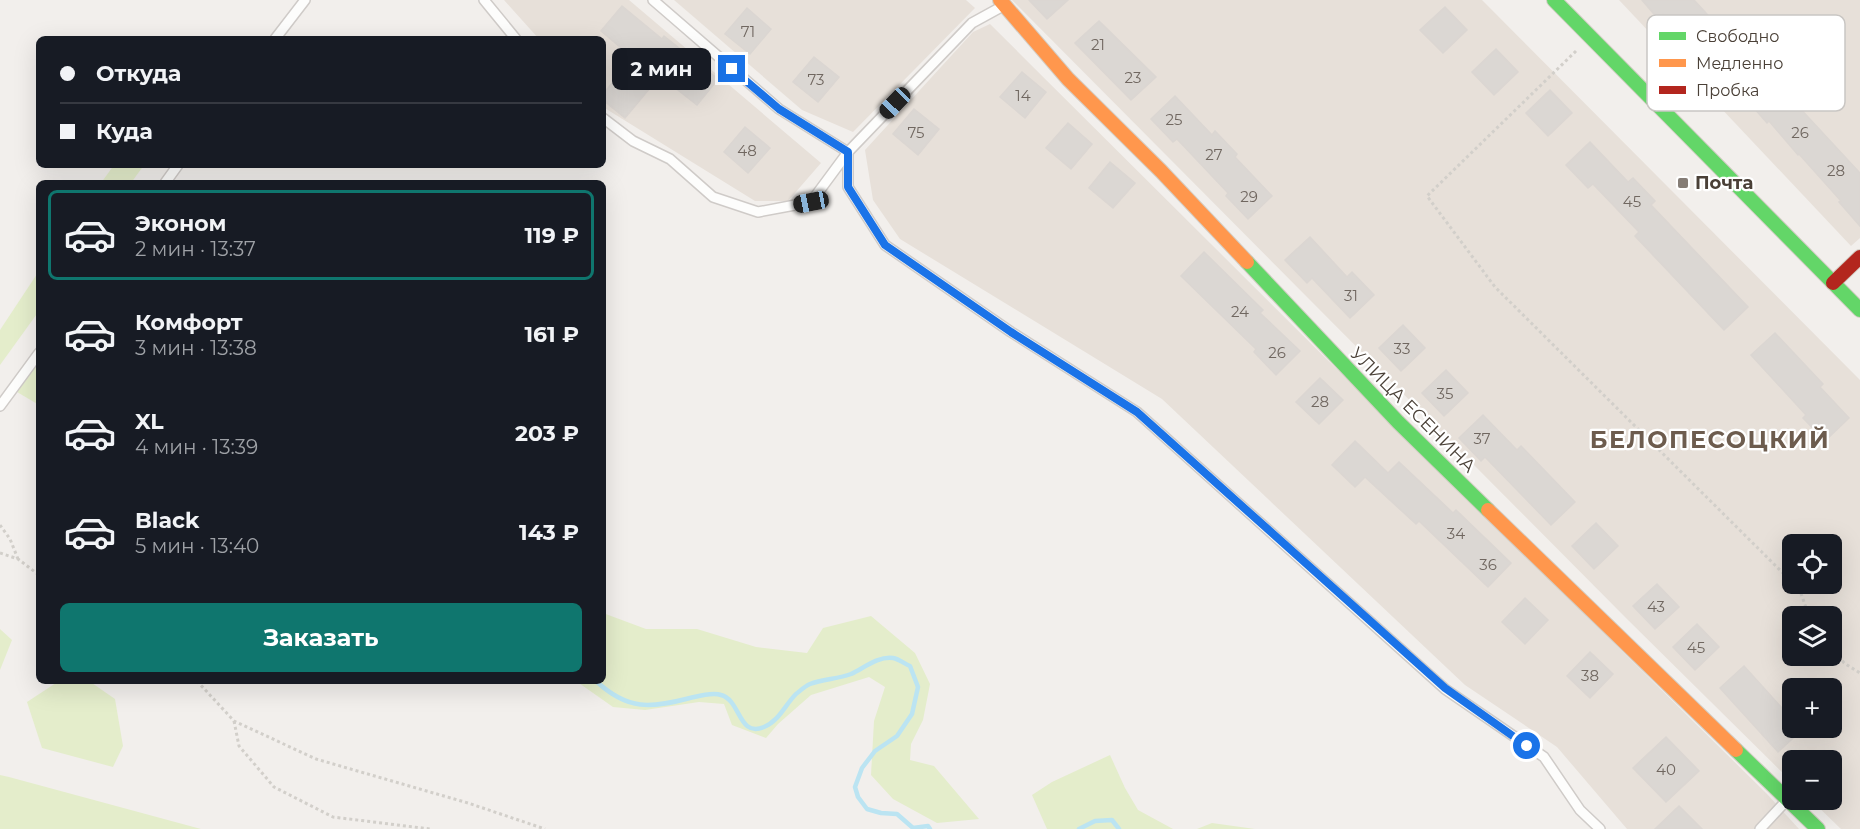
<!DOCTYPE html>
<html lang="ru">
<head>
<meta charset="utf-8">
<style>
	body { margin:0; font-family:Montserrat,sans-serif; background:#242831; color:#f1f3f6; height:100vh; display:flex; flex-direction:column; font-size:22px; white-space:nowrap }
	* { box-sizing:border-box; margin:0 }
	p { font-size:20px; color:#9ea1a6 }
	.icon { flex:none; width:33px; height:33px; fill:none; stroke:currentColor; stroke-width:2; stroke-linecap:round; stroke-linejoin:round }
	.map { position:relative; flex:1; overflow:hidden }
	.panel { position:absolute; left:36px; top:180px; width:570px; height:504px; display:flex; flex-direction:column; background:#171b24; border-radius:9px; box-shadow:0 6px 24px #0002 }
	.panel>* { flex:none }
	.top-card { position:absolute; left:36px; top:36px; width:570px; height:132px; border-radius:9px; box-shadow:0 6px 24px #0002; display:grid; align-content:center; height:132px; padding:0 24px; background:#171b24 }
	.buttons { position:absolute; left:1782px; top:534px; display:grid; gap:12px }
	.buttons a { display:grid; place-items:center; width:60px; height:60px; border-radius:9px; background:#171b24; box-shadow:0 6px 24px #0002; font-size:30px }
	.end { position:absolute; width:27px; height:27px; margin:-14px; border:8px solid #1a73e8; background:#fff; box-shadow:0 0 0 3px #fff }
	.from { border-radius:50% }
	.bubble { position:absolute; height:42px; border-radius:9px; background:#171b24; box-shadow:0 6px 24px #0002; font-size:20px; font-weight:700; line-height:42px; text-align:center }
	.car { position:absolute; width:18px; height:36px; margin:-18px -9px; border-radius:8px; box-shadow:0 0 4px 2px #0007; background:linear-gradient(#222 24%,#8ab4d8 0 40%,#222 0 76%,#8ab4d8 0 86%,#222 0) }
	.top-card b { display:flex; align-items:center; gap:21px; height:57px; font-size:22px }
	.top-card b+b { border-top:2px solid #363941 }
	.top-card i { width:15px; height:15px; background:#f1f3f6 }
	ul { padding:10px 0 0; list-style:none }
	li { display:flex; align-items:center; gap:18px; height:90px; margin:0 12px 9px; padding:0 12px; border:3px solid transparent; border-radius:9px }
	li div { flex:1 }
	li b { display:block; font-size:22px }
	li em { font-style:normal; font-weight:700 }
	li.active { border-color:#0f766e }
	li>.icon { width:54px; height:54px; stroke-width:1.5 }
	.primary-button { display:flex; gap:12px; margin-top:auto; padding:12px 24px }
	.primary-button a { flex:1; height:69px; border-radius:9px; background:#0f766e; color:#fff; font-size:24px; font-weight:700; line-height:69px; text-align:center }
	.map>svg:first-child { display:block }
	.residential { fill:#e7e0d9; fill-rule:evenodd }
	.green { fill:#e4edcb }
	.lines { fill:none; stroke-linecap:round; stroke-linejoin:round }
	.stream { stroke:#bbe4f2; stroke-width:4.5 }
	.building { fill:#dbd7d3; stroke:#dbd6d2; stroke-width:1.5 }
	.lane-casing { stroke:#cfcbc8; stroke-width:12 }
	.fast-casing { stroke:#d3cdc4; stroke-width:16 }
	.slow-casing { stroke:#d3cdc4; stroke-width:16 }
	.jam-casing { stroke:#d3cdc4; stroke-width:16 }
	.path { stroke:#d2cfca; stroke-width:3; stroke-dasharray:3 3; stroke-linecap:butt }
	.lane { stroke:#fdfdfc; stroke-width:9 }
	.fast { stroke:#63d668; stroke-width:14 }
	.slow { stroke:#ff974d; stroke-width:14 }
	.jam { stroke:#b3261e; stroke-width:14 }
	.route { stroke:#1a73e8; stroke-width:8 }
	.poi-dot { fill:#857d76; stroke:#fff; stroke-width:2 }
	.labels { text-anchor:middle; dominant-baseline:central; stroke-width:4.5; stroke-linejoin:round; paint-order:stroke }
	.number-label { font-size:15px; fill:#706760 }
	.poi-label { font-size:18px; font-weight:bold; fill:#4a4037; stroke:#fff; text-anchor:start }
	.street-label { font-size:18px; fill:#4a4037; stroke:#fff }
	.district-label { font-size:24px; font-weight:bold; letter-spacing:1.5px; fill:#6d5c4e; stroke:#fff }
	.key { fill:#fff; stroke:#c9c6c3; stroke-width:1.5 }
	.key-label { font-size:16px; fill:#4a4037 }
</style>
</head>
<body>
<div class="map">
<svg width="1860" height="829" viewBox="0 0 1860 829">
	<rect width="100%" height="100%" fill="#f2efec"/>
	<!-- residential -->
	<g class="residential">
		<polygon points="504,0 629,0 821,163 788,201 755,201 603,107 603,39 539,39"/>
		<polygon points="674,0 966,0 975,8 853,132 802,110"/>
		<path d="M 1012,0 L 1482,0 L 1860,380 L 1860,829 L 1841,829 L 1811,800 L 1832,800 L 1832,760 L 1792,760 L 1792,782 L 1628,620 ZM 1792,544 L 1832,544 L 1832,584 L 1792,584 ZM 1792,616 L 1832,616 L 1832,656 L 1792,656 ZM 1792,688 L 1832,688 L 1832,728 L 1792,728 Z"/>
		<polygon points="1619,0 1860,0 1860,238 1851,246"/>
		<polygon points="990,24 1427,459 1767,794 1799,829 1627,829 1557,747 1465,685 1162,399 900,239 873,200 865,150 973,32"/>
	</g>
	<!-- green -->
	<g class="green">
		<polygon points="114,165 144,165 131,183 101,183"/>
		<polygon points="39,271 39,311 0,365 0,330"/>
		<polygon points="39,359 39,405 12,389"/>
		<polygon points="603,613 646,629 697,629 756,647 807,653 823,628 871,616 915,653 930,684 923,720 911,744 910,760 934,766 979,819 937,823 893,799 871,775 874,721 885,687 869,677 811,695 778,724 766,738 732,725 724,704 699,702 645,710 613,707 576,681 603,681"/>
		<polygon points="0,629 12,640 0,670"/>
		<polygon points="59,681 89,681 115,699 123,746 113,767 42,748 27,702"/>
		<polygon points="1110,755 1125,788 1138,810 1173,829 1047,829 1032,795 1052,782"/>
		<polygon points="0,775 9,777 201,829 0,829"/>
		<polygon points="1212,823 1255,829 1197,829"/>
	</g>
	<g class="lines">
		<!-- stream -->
		<g class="stream">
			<path d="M 596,681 C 628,711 651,708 690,698 C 699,696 712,692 721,695 C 741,700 738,738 764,727 C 779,721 785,705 796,694 C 800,691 805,686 810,684 C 823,679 838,679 851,674 C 864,668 878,656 893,658 C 899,659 905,664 910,666 L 918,687 L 912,714 L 897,736 L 875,751 L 862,768 L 855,787 L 858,797 L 867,809 L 881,813 L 897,814 L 913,828 L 928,826 L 930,829"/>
			<polyline points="1079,829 1095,821 1112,820 1119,829"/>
		</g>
	</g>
	<!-- building -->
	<g class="building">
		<polygon points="1029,0 1068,0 1047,19"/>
		<polygon points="1642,0 1694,0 1749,60 1725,82 1663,14 1658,19"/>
		<polygon points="622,6 662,39 664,36 718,79 697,105 660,76 625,118 603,100 603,94 633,58 601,31"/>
		<polygon points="1445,7 1467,30 1443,53 1420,30"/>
		<polygon points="747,8 771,29 750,54 725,34"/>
		<polygon points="1099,21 1156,77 1131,100 1075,43"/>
		<polygon points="1496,49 1518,72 1494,95 1472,72"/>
		<polygon points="814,57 839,77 818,102 793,82"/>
		<polygon points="1022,72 1046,92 1025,118 1000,97"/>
		<polygon points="1771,77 1860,173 1860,226 1839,202 1841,201 1799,154 1798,155 1769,121 1767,123 1746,99"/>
		<polygon points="1550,90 1572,113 1548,136 1526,113"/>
		<polygon points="1175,96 1212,135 1215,131 1237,154 1235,157 1272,196 1248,219 1226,196 1228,193 1177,139 1173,142 1151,119"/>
		<polygon points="914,109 939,129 918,155 893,134"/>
		<polygon points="1068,123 1092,144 1071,169 1046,148"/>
		<polygon points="745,127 770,148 748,173 724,152"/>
		<polygon points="1590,142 1628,182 1633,178 1655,201 1651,205 1748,307 1724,330 1635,236 1639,232 1593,184 1588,188 1566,165"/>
		<polygon points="1110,162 1135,183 1113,208 1089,188"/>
		<polygon points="1310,237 1347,277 1352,272 1374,295 1350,318 1312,278 1307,283 1285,260"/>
		<polygon points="1204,252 1263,310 1260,313 1300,351 1276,375 1254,352 1256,349 1181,276"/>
		<polygon points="1403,325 1425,348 1401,371 1379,348"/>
		<polygon points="1775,333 1823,384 1820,387 1849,418 1825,441 1803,418 1806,415 1751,355"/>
		<polygon points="1446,370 1468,393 1444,416 1422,393"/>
		<polygon points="1320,378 1343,400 1319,424 1296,402"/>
		<polygon points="1483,415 1517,450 1521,446 1575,502 1551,525 1485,457 1481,461 1459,438"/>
		<polygon points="1355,441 1388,473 1399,462 1453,513 1456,510 1511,563 1488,587 1419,521 1416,524 1365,477 1355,487 1332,465"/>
		<polygon points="1596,523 1618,546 1594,569 1572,546"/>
		<polygon points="1657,584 1679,607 1655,629 1633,606"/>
		<polygon points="1525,598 1548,620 1525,644 1502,622"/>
		<polygon points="1697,624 1719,647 1695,670 1673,647"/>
		<polygon points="1590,652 1613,674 1590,698 1567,676"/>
		<polygon points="1744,666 1792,719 1792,728 1804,728 1778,752 1720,688"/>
		<polygon points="1666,737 1699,771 1666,802 1633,768"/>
		<polygon points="1679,806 1702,829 1655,829"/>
	</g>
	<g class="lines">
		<defs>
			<g id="lane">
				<polyline points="484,0 516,39"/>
				<polyline points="653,0 779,109 848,152 848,187 885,245 1011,332 1137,412 1445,689 1544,757 1580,810 1600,829"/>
				<polyline points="275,39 305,0"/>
				<polyline points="603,118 633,141 670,159 713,197 758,212 811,202 848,152 972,23 1003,6"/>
				<polyline points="165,183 178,165"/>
				<polyline points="0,406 39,353"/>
				<polyline points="1760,829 1787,800"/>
			</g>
			<g id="fast">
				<polyline points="1554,0 1860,310"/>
				<polyline points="1247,262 1398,422 1488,510"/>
				<polyline points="1736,750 1818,829"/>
			</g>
			<g id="slow">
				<polyline points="1000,0 1068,79 1161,171 1247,262"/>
				<polyline points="1488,510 1736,750"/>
			</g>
			<polyline id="jam" points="1833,283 1860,257"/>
		</defs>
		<!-- lane casing -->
		<use href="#lane" class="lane-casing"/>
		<!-- fast casing -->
		<use href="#fast" class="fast-casing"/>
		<!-- slow casing -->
		<use href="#slow" class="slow-casing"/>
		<!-- jam casing -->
		<use href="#jam" class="jam-casing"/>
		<!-- path -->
		<g class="path">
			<polyline points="1576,51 1427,196 1495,287 1792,582"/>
			<polyline points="0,525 10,539 18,559"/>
			<polyline points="0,553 18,559 39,575"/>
			<polyline points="1794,584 1799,588 1809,616"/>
			<polyline points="1832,646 1844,663 1860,673"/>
			<polyline points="197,681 234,721 316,759 468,803 545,829"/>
			<polyline points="234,721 239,746 274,787 333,817 430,829"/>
		</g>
		<!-- lane -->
		<use href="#lane" class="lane"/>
		<!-- fast -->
		<use href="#fast" class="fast"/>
		<!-- slow -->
		<use href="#slow" class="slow"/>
		<!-- jam -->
		<use href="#jam" class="jam"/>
	</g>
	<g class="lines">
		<!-- route -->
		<polyline class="route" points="732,69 779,109 848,152 848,187 885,245 1011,332 1137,412 1445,688 1527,746"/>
	</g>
	<!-- markers -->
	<rect class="poi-dot" x="1677" y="177" width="12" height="12" rx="3"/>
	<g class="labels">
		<!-- number labels -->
		<g class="number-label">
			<text x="748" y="31">71</text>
			<text x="1098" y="44">21</text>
			<text x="1133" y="77">23</text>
			<text x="816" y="79">73</text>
			<text x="1023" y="95">14</text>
			<text x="1174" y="119">25</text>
			<text x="916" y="132">75</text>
			<text x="1800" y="132">26</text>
			<text x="747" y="150">48</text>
			<text x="1214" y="154">27</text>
			<text x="1836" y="170">28</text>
			<text x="1249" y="196">29</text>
			<text x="1632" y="201">45</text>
			<text x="1351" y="295">31</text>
			<text x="1240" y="311">24</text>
			<text x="1402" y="348">33</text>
			<text x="1277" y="352">26</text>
			<text x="1445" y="393">35</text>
			<text x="1320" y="401">28</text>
			<text x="1482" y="438">37</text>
			<text x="1456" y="533">34</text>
			<text x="1488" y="564">36</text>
			<text x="1656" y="606">43</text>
			<text x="1696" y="647">45</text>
			<text x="1590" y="675">38</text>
			<text x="1666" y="769">40</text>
		</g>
		<!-- poi labels -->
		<g class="poi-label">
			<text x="1695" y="183">Почта</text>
		</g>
		<!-- street labels -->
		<g class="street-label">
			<text transform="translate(1413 410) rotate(45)">УЛИЦА ЕСЕНИНА</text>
		</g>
		<!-- district labels -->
		<g class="district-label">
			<text x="1710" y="439">БЕЛОПЕСОЦКИЙ</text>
		</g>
	</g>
	<!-- legend -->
	<rect x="1647" y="15" width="198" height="96" rx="9" class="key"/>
	<rect x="1659" y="32" width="27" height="8" fill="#63d668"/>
	<rect x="1659" y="59" width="27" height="8" fill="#ff974d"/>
	<rect x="1659" y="86" width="27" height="8" fill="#b3261e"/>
	<g class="key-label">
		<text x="1696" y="42">Свободно</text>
		<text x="1696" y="69">Медленно</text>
		<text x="1696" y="96">Пробка</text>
	</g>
</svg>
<div class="buttons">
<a><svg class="icon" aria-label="locate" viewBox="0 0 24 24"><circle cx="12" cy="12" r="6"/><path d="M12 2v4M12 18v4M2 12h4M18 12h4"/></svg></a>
<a><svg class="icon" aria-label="layers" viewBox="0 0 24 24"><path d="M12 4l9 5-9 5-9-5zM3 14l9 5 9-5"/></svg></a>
<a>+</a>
<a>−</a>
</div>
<i class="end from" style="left:1527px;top:746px"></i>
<i class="end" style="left:732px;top:69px"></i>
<div class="bubble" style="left:612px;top:48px;width:99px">2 мин</div>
<i class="car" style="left:895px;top:103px;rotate:224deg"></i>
<i class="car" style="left:811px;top:202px;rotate:259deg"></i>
<div class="top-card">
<b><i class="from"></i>Откуда</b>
<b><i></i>Куда</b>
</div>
<section class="panel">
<ul>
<li class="active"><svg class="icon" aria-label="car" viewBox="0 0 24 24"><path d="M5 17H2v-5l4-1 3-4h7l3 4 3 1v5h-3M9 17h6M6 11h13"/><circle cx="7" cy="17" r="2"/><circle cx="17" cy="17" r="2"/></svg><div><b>Эконом</b><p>2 мин · 13:37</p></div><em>119 ₽</em></li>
<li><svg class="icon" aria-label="car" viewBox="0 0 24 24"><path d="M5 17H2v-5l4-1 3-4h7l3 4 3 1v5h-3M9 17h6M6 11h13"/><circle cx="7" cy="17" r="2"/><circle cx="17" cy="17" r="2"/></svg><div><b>Комфорт</b><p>3 мин · 13:38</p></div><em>161 ₽</em></li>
<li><svg class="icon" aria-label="car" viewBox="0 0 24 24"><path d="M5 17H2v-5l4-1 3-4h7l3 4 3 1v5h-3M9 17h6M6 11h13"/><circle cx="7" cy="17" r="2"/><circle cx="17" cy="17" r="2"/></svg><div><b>XL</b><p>4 мин · 13:39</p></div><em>203 ₽</em></li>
<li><svg class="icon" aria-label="car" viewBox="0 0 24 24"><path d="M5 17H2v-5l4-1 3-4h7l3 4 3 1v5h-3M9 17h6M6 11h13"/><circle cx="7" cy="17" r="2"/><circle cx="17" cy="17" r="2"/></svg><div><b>Black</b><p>5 мин · 13:40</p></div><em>143 ₽</em></li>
</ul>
<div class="primary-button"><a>Заказать</a></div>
</section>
</div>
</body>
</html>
